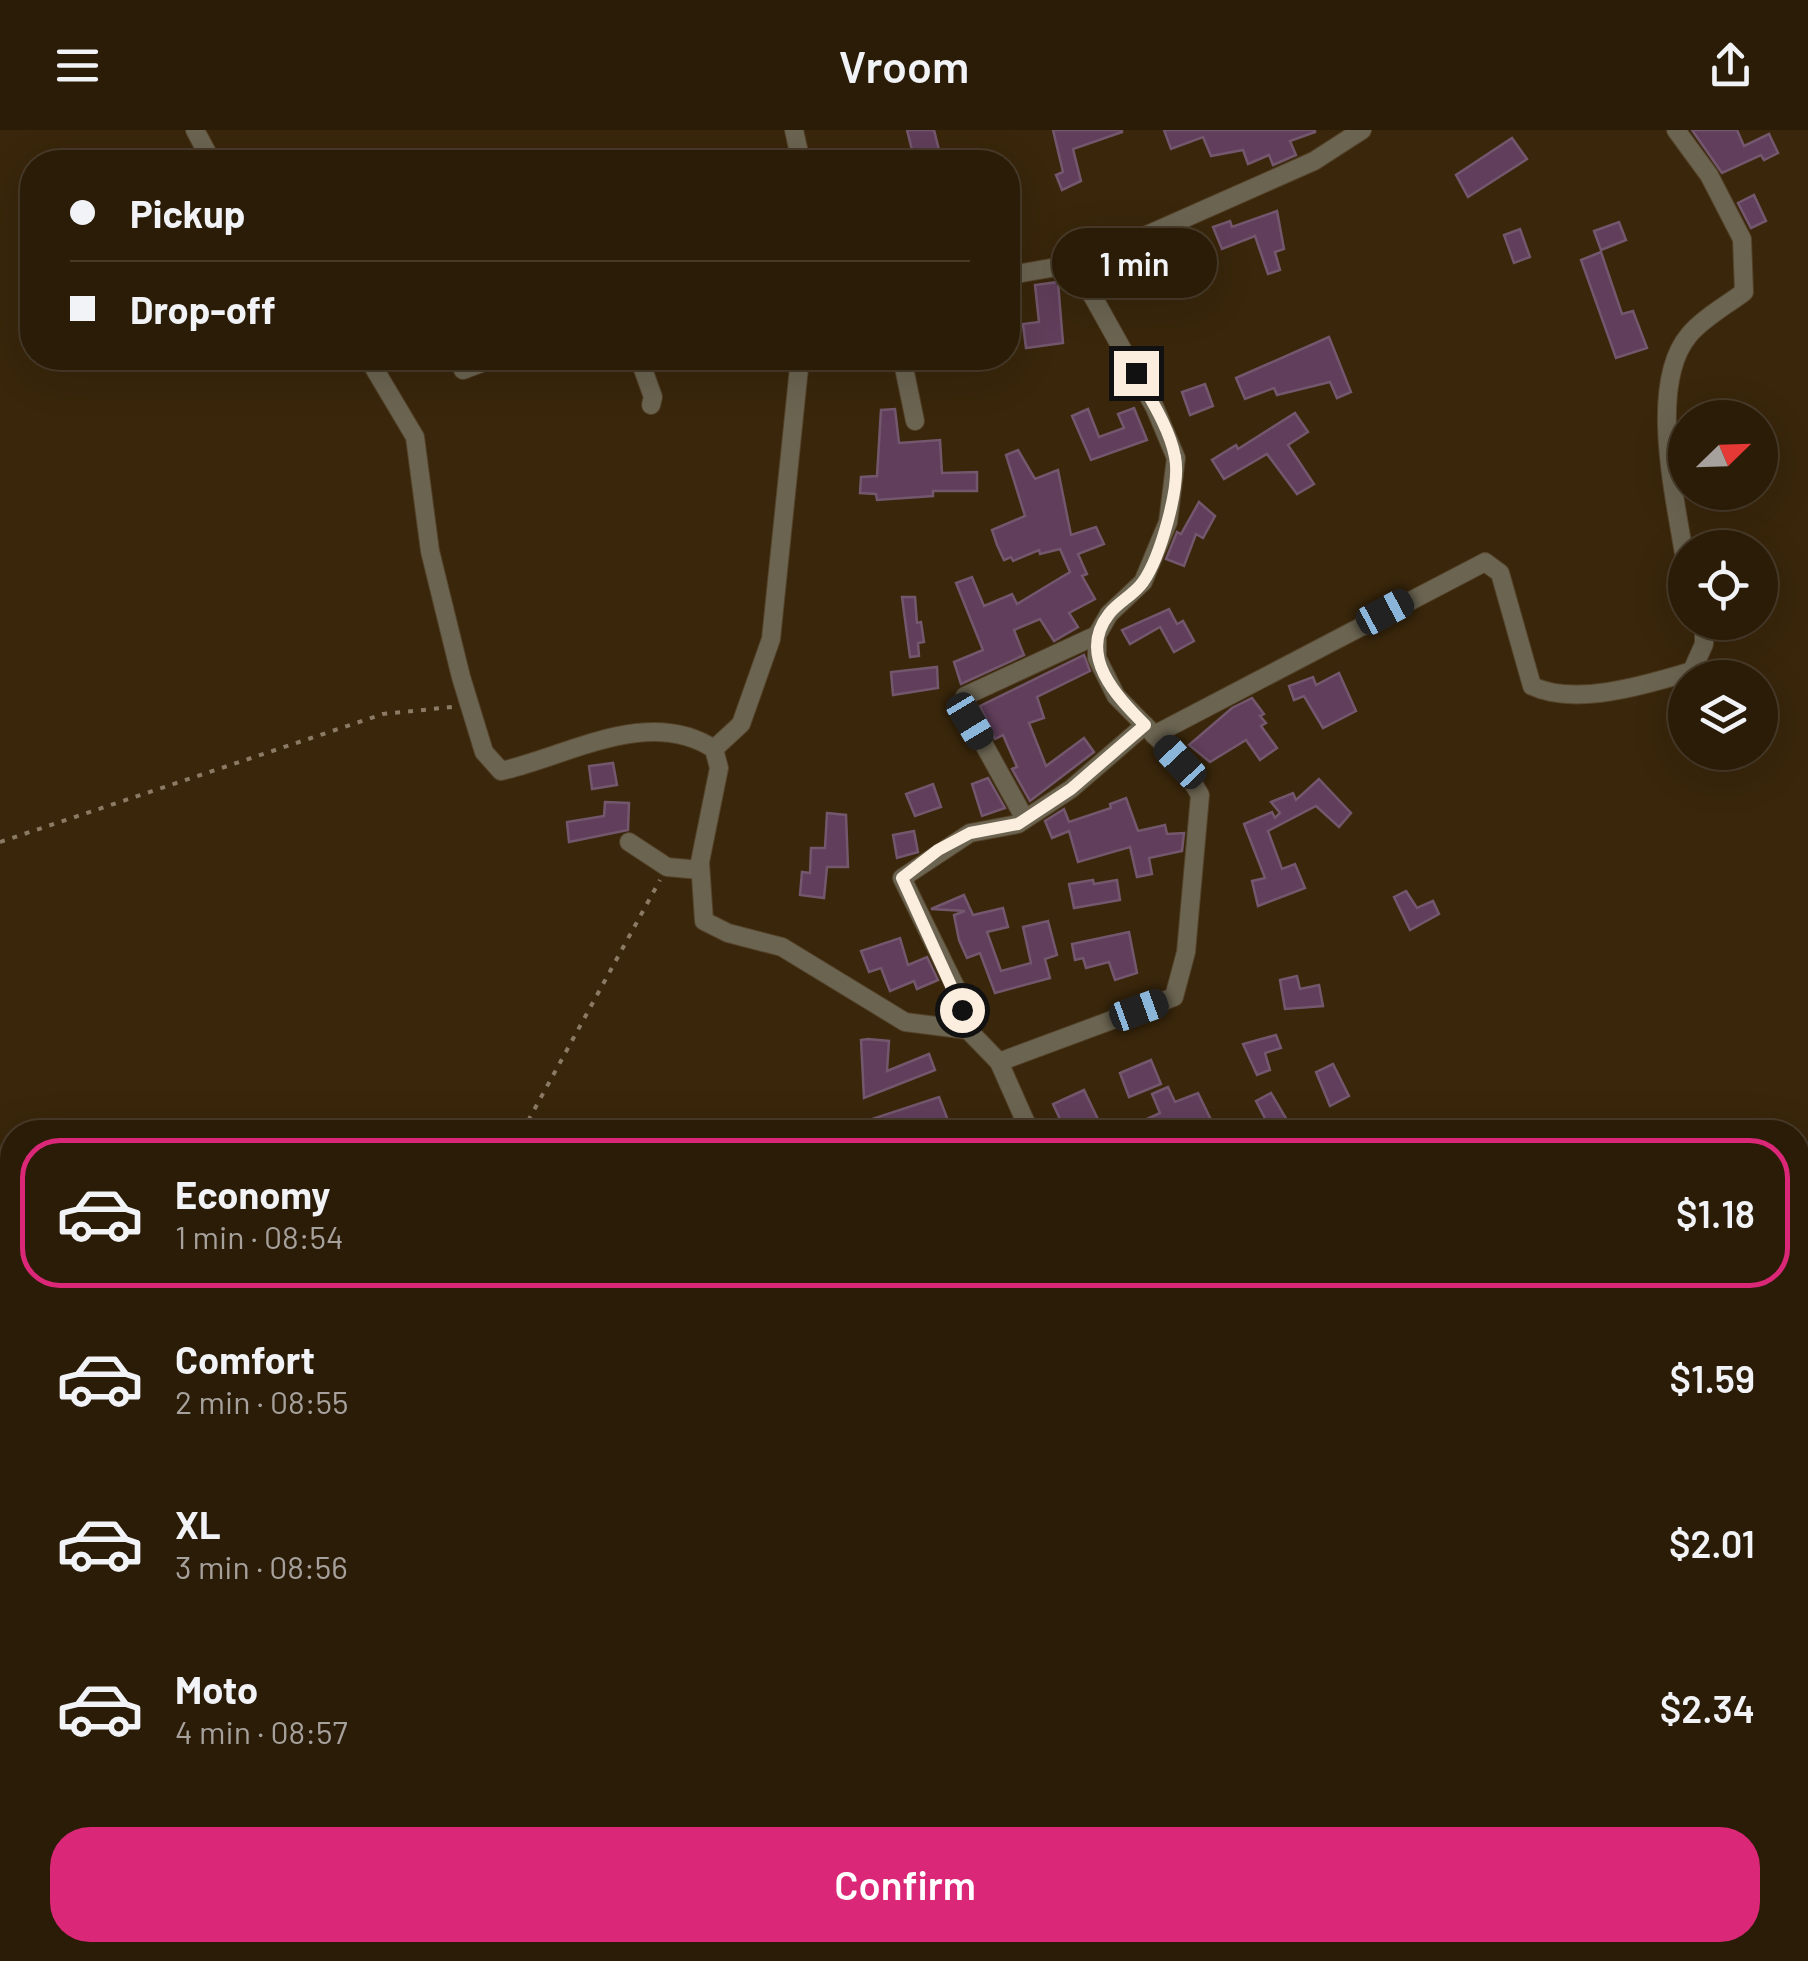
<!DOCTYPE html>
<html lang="en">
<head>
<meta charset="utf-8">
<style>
	body { margin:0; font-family:Barlow,sans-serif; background:#332512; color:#f1f3f6; height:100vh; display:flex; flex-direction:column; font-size:38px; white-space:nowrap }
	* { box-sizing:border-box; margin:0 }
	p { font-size:32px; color:#a6a19c }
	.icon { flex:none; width:55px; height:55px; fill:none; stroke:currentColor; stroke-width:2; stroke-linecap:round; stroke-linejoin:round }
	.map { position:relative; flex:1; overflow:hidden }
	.sheet { position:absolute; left:0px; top:990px; width:1810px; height:842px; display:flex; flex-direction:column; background:#2b1c08; border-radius:40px 40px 0 0; box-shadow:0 10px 40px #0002,0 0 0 2px #473a29 }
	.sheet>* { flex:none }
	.banner { position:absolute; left:20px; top:20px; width:1000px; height:220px; border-radius:40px; box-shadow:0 10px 40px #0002,0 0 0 2px #473a29; display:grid; align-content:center; height:220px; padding:0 50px; background:#2b1c08 }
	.needle { width:65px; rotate:67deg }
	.fabs { position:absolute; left:1668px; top:270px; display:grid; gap:20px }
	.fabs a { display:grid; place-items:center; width:110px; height:110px; border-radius:50%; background:#2b1c08; box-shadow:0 10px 40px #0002,0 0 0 2px #473a29; font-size:50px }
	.end { position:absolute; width:45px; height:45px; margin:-22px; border:12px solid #fbeedf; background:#111; box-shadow:0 0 0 5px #111 }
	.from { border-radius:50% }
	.bubble { position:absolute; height:70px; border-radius:35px; background:#2b1c08; box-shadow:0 10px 40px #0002,0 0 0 2px #473a29; font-size:32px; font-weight:600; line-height:70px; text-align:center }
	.car { position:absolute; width:30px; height:60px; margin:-30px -15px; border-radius:12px; box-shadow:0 0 8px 2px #0007; background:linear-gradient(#222 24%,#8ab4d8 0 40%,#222 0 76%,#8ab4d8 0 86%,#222 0) }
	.banner b { display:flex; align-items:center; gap:35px; height:95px; font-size:38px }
	.banner b+b { border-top:2px solid #473a29 }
	.banner i { width:25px; height:25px; background:#f1f3f6 }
	ul { padding:18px 0 0; list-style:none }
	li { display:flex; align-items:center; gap:30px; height:150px; margin:0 20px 15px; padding:0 30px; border:5px solid transparent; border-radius:40px }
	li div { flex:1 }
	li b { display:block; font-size:38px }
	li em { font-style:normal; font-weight:600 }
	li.selected { border-color:#db2777 }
	li>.icon { width:90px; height:90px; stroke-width:1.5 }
	.action { display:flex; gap:20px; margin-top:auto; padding:20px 50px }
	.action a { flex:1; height:115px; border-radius:40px; background:#db2777; color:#fff; font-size:40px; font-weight:600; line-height:115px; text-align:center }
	header { display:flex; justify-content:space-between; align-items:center; height:130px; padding:0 50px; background:#2b1c08; font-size:45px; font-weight:600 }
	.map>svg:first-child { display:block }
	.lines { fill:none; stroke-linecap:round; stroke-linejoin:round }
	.river { stroke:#001c25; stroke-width:32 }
	.building { fill:#613e5b; stroke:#73576d; stroke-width:2.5 }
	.street-casing { stroke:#544229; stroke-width:20 }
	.path { stroke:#8b7a64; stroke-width:4; stroke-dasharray:5 8; stroke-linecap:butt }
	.street { stroke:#6b6451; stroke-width:18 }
	.route { stroke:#fbeedf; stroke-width:12 }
</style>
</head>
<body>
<header><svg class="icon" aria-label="menu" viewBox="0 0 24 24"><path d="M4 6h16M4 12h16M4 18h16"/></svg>Vroom<svg class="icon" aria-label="share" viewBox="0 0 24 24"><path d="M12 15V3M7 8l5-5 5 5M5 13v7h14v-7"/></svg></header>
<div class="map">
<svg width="1808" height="1831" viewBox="0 0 1808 1831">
	<rect width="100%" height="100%" fill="#39260b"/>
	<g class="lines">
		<!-- river -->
		<g class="river">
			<polyline points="0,1511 12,1522"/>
			<polyline points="324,1820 332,1831"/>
		</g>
	</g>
	<!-- building -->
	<g class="building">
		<polygon points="907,0 934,0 942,32 915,32"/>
		<polygon points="1053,0 1122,0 1122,2 1073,19 1081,51 1062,60 1056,45 1063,42"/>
		<polygon points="1164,0 1315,0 1315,2 1290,11 1296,25 1273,35 1269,25 1248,34 1243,20 1211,26 1203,7 1171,19"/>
		<polygon points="1692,0 1737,0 1744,16 1769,4 1778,23 1764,30 1761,25 1722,43"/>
		<polygon points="1512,8 1527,29 1468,67 1456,45"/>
		<polygon points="1754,65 1766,91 1751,98 1738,73"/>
		<polygon points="1277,81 1284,119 1275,122 1280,140 1268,144 1255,106 1222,119 1213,97 1230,91 1232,97"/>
		<polygon points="1619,92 1626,110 1601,120 1594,101"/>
		<polygon points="1520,99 1530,127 1514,133 1504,105"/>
		<polygon points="1601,122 1622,184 1633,181 1647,218 1616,228 1581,130"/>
		<polygon points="1058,152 1063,213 1026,218 1023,194 1039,192 1035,155"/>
		<polygon points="1329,207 1351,262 1337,268 1330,252 1277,265 1274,258 1245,269 1236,248"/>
		<polygon points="1205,254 1213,276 1190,285 1182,262"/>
		<polygon points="1134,278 1147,310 1091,330 1072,286 1088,279 1099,307 1124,298 1118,284"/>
		<polygon points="895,279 899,313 940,310 942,343 977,342 977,361 933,361 933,366 877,370 876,364 860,363 861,347 877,346 881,280"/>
		<polygon points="1295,283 1308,302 1288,315 1314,354 1297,364 1267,324 1224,349 1212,330 1236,315 1238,319"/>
		<polygon points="1018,320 1035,349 1058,340 1071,405 1096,397 1104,414 1078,424 1087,444 1082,446 1095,469 1069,483 1078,497 1054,511 1040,489 1014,500 1024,525 961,554 954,532 983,520 956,453 972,447 984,476 1012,464 1017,474 1070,442 1060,419 1040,424 1039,420 1013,431 1011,427 1004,430 997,415 992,400 1025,386 1006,325"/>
		<polygon points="1199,372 1215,386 1203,408 1196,404 1184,436 1166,429 1177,402 1181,404"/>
		<polygon points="902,467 915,467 917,493 921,492 924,512 918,513 919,526 910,527"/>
		<polygon points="1169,479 1177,494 1183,491 1194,511 1174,522 1160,497 1130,514 1122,500"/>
		<polygon points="1084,525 1090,541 1037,567 1044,588 1029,593 1046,636 1084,608 1094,622 1030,671 1012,639 1017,637 1003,605 995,609 980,576"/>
		<polygon points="937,537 938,558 893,565 891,542"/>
		<polygon points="1339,543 1356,581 1323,598 1304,566 1294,570 1289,556 1313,547 1316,555"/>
		<polygon points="1252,568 1264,584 1260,586 1266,593 1261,596 1277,618 1260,630 1246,610 1210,632 1189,615 1232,578"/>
		<polygon points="613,633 617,655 592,659 589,636"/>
		<polygon points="988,648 1005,678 982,686 972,654"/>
		<polygon points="1319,649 1351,683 1339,697 1316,676 1268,701 1282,739 1295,734 1305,758 1258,776 1252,751 1265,748 1244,694 1272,682 1275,688 1280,683 1271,672 1293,663 1296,670"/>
		<polygon points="933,654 941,677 915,686 906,664"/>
		<polygon points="1126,668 1138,701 1165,695 1167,704 1184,703 1182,721 1149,728 1152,744 1137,747 1130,717 1078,732 1069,701 1052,708 1045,691 1064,679 1069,692 1111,678 1110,674"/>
		<polygon points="605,672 629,673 628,700 569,712 567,692 604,686"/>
		<polygon points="827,683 846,685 848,737 827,737 824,768 800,765 802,742 810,743 811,718 825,718"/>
		<polygon points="914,701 918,722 897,728 893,705"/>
		<polygon points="1093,750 1094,754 1117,750 1120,770 1074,778 1069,754"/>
		<polygon points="1406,761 1417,778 1433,771 1439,784 1410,800 1394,767"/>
		<polygon points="964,765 973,785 1003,778 1008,797 987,802 1001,841 1031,833 1023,797 1048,791 1057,825 1045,829 1050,848 995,863 980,823 967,828 959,810 954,785 965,781 931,779"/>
		<polygon points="1129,802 1137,843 1115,850 1109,832 1086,838 1083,828 1075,830 1072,814"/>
		<polygon points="900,808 908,835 927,827 938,850 917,859 914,851 890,861 881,838 869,842 861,821"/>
		<polygon points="1297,846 1300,859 1319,855 1323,876 1285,879 1280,850"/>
		<polygon points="1276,905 1281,918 1265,923 1270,940 1257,945 1243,914"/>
		<polygon points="868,909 889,911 887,941 929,924 935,940 864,968 861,910"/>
		<polygon points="1151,930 1161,954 1129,967 1120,943"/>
		<polygon points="1333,934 1349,966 1330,976 1316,942"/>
		<polygon points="1168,957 1175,972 1198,963 1217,1002 1119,1002 1160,983 1152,964"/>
		<polygon points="1084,960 1104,1002 1066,1002 1053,974"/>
		<polygon points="1271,963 1287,990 1271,1000 1256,971"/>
		<polygon points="939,967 949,993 908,1002 872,1002 869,990"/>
	</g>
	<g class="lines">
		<defs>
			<g id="street">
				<polyline points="195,0 212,32"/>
				<polyline points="794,0 801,32"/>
				<path d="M 1676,0 L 1709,45 L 1742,109 L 1744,162 C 1727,175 1703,188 1689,205 C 1647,255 1676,371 1685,430"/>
				<polyline points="1008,140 1022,143 1086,132"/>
				<path d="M 368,228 L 415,307 L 430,421 L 461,547 L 484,622 L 501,641 C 568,626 649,576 714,619 L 719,638 L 700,732 L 704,791 L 728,803 L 782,817 L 905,892 L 968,900 L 999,932"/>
				<polyline points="639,228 653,267 651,275"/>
				<polyline points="902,228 915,291"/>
				<polyline points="463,240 495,228"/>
				<path d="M 1154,605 L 1485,432 L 1500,443 L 1532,556 C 1576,577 1648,554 1692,541 L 1704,514 L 1704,492"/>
				<polyline points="714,619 741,594 771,509 800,228"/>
				<polyline points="1025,689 971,591 965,566 1097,505"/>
				<polyline points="629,712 667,737 700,740"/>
				<polyline points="968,900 957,860 902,748 970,703 1018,694 1071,659 1145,595"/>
				<polyline points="1030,1002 999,932 1174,867 1186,822 1200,665 1180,631 1116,566 1097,528 1097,505 1109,484 1143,452 1168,392 1176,328 1155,278 1092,165 1086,132 1314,31 1362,0"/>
				<polyline points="1798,1590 1808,1585"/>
				<polyline points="1122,1820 1176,1831"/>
				<polyline points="1407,1820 1412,1831"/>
				<polyline points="1244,1831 1272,1820"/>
				<polyline points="1439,1831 1456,1820"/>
			</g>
		</defs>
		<!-- street casing -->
		<use href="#street" class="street-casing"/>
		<!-- path -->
		<g class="path">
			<polyline points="0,712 383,584 452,577"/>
			<polyline points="522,1002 660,750"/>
			<polyline points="0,1288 12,1307"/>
			<polyline points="141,1820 146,1831"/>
		</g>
		<!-- street -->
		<use href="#street" class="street"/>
	</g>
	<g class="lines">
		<!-- route -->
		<path class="route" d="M 962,880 L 902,748 L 938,720 L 970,703 L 1018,694 L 1071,659 L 1145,595 C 1116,566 1077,525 1109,484 C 1118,472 1134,465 1143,452 C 1160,428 1181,356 1175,327 C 1170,299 1150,268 1136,243"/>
	</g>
</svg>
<div class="fabs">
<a><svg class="needle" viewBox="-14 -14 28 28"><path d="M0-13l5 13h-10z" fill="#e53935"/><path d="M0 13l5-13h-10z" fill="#a6a19c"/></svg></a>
<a><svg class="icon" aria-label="locate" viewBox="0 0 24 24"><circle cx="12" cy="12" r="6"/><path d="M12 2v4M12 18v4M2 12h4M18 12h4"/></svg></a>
<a><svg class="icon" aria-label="layers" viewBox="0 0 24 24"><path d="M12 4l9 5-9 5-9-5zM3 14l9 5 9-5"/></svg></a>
</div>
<i class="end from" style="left:962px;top:880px"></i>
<i class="end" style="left:1136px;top:243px"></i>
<div class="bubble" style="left:1052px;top:98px;width:165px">1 min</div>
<i class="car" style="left:1385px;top:482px;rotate:62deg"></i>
<i class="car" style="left:970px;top:591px;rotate:149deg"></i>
<i class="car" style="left:1180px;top:632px;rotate:317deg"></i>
<i class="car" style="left:1139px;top:880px;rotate:70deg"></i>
<div class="banner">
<b><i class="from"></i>Pickup</b>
<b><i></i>Drop-off</b>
</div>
<section class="sheet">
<ul>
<li class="selected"><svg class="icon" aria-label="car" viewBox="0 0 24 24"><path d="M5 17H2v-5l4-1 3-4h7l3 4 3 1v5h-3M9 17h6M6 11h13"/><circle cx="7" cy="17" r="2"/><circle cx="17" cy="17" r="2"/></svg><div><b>Economy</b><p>1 min · 08:54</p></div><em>$1.18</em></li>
<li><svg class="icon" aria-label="car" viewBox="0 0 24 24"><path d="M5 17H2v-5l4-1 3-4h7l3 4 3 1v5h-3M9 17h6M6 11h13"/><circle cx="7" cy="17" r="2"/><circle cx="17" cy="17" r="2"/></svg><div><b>Comfort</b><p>2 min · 08:55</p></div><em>$1.59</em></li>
<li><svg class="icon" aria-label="car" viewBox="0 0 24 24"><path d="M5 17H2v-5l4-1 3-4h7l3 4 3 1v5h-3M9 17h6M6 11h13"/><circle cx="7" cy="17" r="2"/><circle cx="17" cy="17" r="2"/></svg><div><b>XL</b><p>3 min · 08:56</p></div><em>$2.01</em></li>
<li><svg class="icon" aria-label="car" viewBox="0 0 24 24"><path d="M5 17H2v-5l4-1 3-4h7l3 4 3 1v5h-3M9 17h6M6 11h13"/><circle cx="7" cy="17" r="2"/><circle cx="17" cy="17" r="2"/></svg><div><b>Moto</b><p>4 min · 08:57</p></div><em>$2.34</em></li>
</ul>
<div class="action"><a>Confirm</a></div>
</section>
</div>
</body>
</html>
